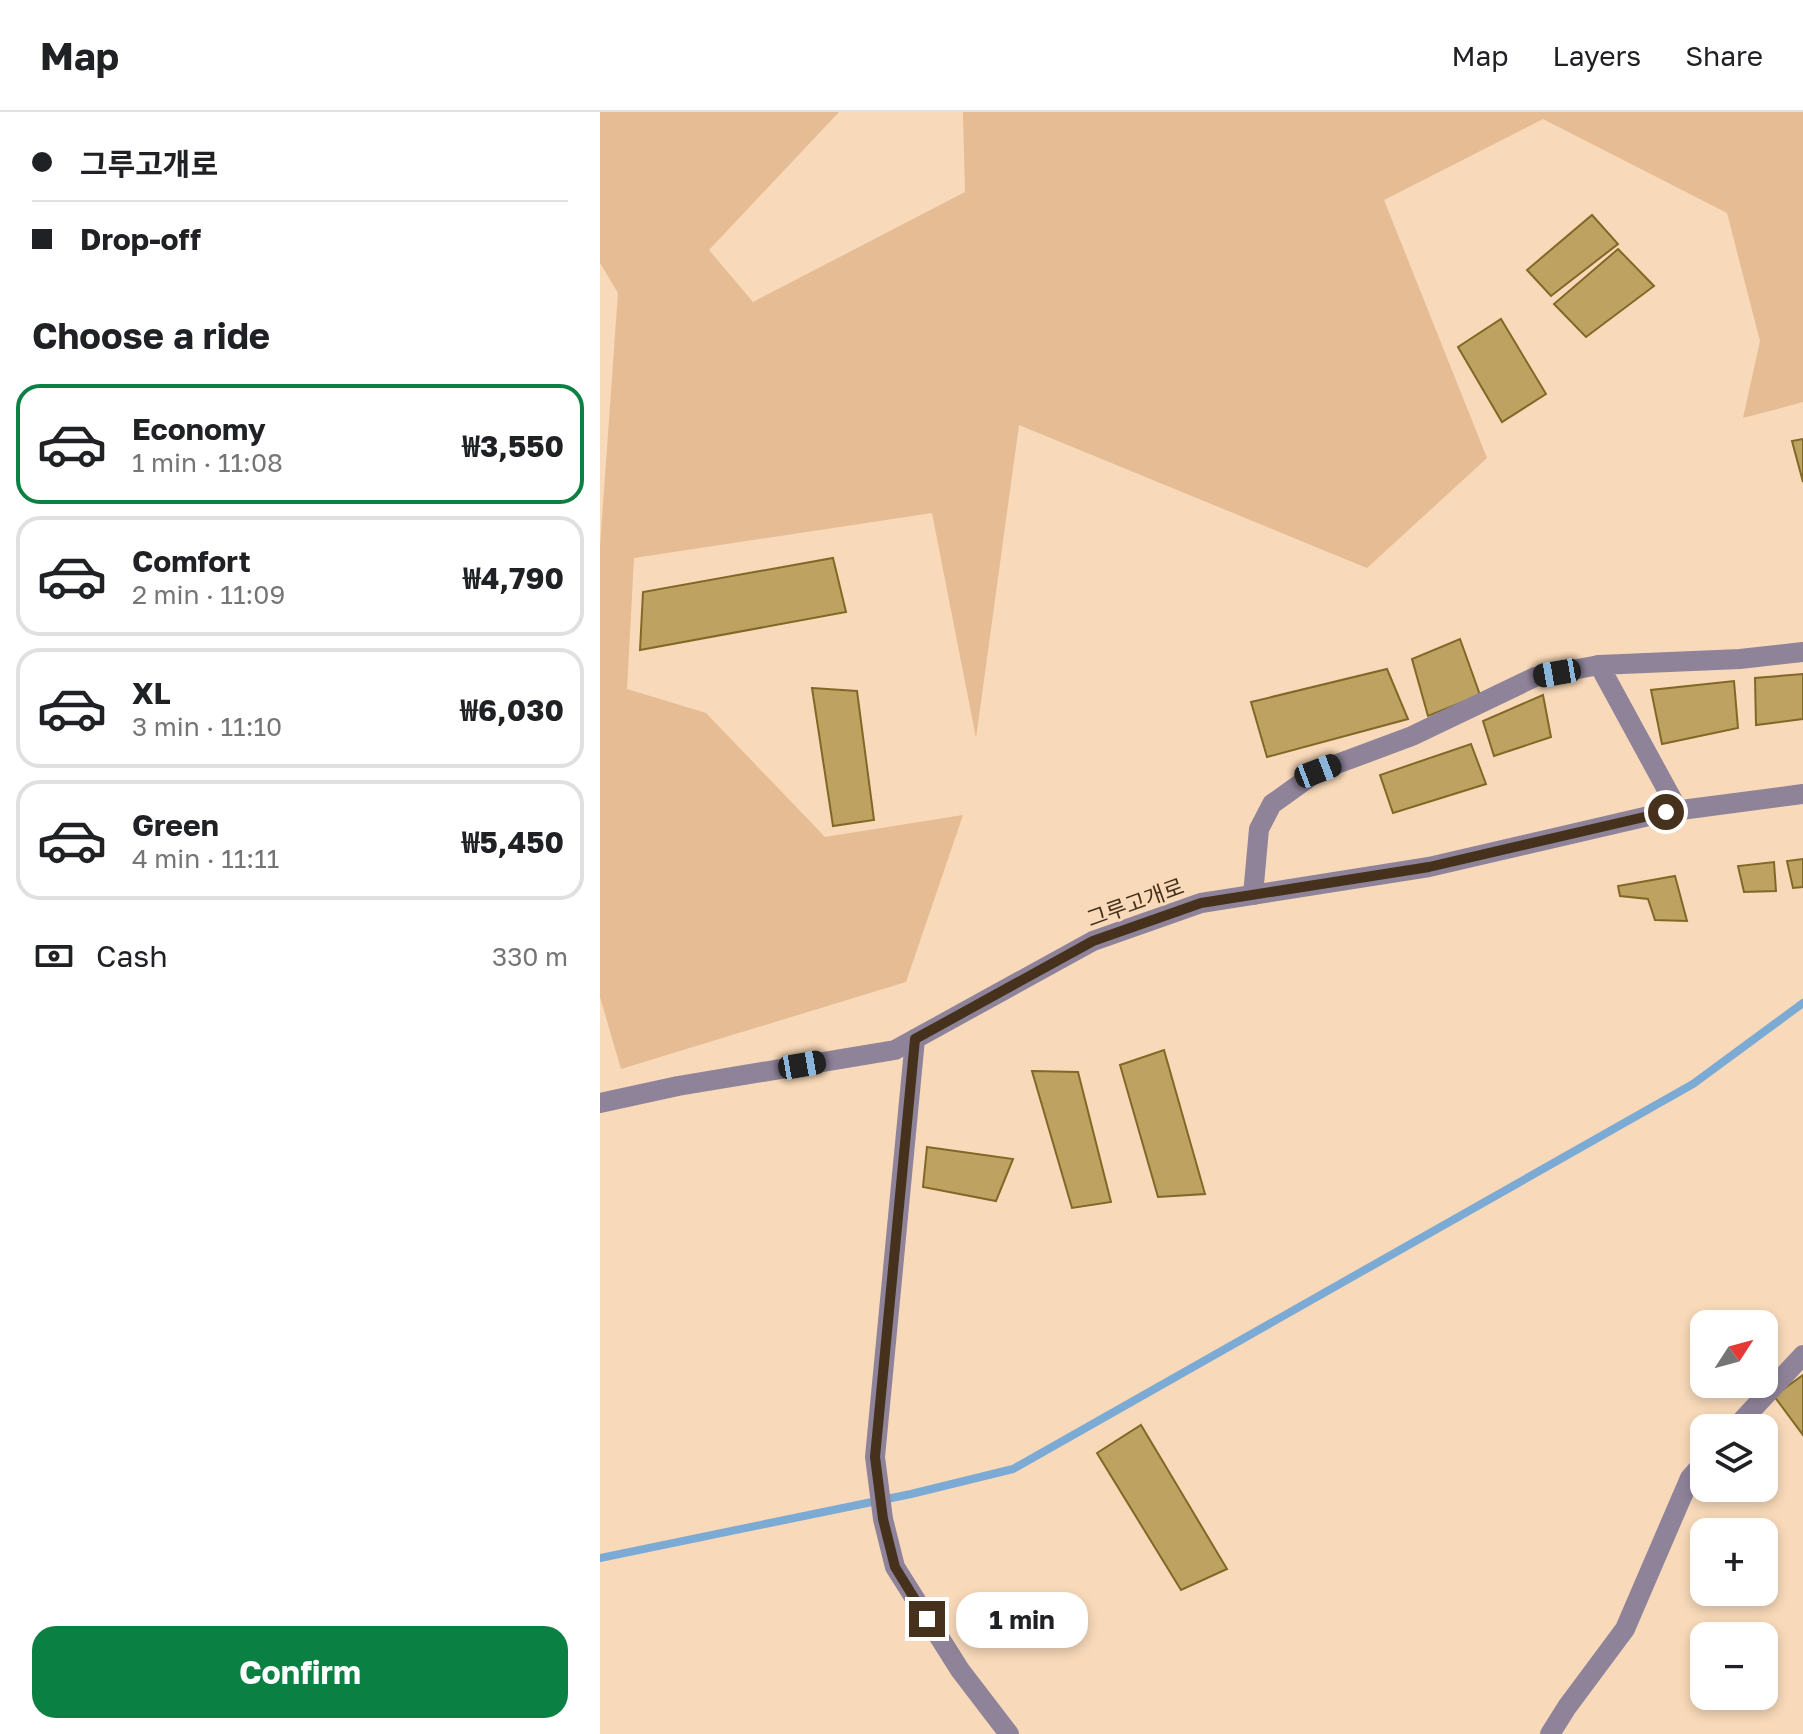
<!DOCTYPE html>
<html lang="en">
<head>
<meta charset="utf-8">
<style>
	body { margin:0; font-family:"Golos Text","Noto Sans KR",sans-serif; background:#f2f2f2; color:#202124; height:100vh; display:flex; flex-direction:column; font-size:30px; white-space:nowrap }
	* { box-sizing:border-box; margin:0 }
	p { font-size:26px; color:#757577 }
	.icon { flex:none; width:44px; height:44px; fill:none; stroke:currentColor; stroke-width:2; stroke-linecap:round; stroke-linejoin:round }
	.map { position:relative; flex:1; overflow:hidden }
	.details { display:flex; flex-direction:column; background:#fff; width:600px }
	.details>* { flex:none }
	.guide { display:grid; align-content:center; height:176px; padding:0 32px; background:#fff }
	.needle { width:52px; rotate:54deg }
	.buttons { position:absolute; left:1090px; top:1198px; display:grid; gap:16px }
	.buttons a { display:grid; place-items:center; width:88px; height:88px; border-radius:16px; background:#fff; box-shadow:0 4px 12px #0003; font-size:40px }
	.end { position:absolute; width:36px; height:36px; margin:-18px; border:10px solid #45311c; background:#fff; box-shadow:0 0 0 4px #fff }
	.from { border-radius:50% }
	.bubble { position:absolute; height:56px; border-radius:24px; background:#fff; box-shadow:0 4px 12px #0003; font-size:26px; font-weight:700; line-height:56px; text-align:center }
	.car { position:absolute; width:24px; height:48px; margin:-24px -12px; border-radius:10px; box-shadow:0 0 6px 2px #0007; background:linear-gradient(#222 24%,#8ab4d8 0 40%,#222 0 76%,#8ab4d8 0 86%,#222 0) }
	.guide b { display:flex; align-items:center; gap:28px; height:76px; font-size:30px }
	.guide b+b { border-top:2px solid #e0e0e0 }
	.guide i { width:20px; height:20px; background:#202124 }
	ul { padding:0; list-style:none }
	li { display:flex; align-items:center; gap:24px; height:120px; margin:0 16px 12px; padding:0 16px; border:4px solid #e0e0e0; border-radius:24px }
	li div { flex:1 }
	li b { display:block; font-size:30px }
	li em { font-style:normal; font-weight:700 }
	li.current { border-color:#0b8043 }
	li>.icon { width:72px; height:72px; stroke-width:1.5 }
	h2 { padding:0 32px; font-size:36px; line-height:96px }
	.pay { display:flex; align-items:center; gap:20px; height:88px; padding:0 32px; font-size:30px }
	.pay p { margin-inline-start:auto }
	.action { display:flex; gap:16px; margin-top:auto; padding:16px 32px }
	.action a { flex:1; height:92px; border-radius:24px; background:#0b8043; color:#fff; font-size:32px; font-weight:700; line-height:92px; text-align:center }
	header { display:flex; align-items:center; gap:48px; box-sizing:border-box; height:112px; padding:0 40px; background:#fff; border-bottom:2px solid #e0e0e0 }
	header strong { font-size:38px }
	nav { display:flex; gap:44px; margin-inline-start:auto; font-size:28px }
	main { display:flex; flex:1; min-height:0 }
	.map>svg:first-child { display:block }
	.green { fill:#e5bc93 }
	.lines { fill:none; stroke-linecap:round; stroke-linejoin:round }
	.stream { stroke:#7baad5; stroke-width:8 }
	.building { fill:#bda261; stroke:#826826; stroke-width:2 }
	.minor { stroke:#8f839a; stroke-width:20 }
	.route { stroke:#45311c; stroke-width:10 }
	.labels { text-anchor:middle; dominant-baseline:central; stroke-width:6; stroke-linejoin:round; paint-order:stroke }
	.street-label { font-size:22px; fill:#45311c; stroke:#f8d9b9 }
</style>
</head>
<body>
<header>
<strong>Map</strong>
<nav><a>Map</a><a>Layers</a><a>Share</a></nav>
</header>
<main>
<section class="details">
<div class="guide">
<b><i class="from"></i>그루고개로</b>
<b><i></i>Drop-off</b>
</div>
<h2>Choose a ride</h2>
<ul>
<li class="current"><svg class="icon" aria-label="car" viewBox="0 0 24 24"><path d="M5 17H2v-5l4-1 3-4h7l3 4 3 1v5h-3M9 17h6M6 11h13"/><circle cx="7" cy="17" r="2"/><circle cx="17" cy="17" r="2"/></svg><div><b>Economy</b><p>1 min · 11:08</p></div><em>₩3,550</em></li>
<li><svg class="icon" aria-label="car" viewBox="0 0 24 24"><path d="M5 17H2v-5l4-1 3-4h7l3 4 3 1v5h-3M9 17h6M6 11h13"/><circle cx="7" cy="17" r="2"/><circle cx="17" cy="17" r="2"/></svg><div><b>Comfort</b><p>2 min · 11:09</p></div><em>₩4,790</em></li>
<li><svg class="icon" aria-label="car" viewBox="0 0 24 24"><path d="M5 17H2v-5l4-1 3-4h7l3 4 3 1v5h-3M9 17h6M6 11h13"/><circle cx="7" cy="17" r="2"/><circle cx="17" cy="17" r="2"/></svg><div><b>XL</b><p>3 min · 11:10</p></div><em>₩6,030</em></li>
<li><svg class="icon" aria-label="car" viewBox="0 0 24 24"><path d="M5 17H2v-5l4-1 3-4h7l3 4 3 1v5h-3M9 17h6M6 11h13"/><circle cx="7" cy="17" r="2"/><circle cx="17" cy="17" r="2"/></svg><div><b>Green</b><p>4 min · 11:11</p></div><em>₩5,450</em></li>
</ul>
<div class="pay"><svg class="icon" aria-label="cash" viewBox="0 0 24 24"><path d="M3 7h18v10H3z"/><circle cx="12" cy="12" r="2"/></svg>Cash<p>330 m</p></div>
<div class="action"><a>Confirm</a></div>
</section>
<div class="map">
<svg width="1203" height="1622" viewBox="0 0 1203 1622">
	<rect width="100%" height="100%" fill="#f8d9b9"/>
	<!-- green -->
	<polygon class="green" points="0,0 239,0 109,138 153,190 365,80 363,0 1203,0 1203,290 1143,306 1160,229 1127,101 943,7 784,88 887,346 767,456 419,313 376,626 332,401 34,446 27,577 106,601 225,725 363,703 306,870 21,957 0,885 0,435 18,181 0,151"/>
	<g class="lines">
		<!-- stream -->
		<polyline class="stream" points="0,1446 311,1382 413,1357 1093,972 1203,891"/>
	</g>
	<!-- building -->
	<g class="building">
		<polygon points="992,103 1018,132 951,184 927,158"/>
		<polygon points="1018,137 1054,174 986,225 954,192"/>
		<polygon points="901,207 946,282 902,310 858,235"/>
		<polygon points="1203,327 1203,370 1192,329"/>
		<polygon points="233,446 246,500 40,538 43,480"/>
		<polygon points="860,527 880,583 828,604 812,547"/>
		<polygon points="787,557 808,607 667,645 651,590"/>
		<polygon points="1203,562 1203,607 1156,613 1155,566"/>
		<polygon points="1134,569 1138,616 1062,632 1051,578"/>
		<polygon points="212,576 257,579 274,708 233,714"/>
		<polygon points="943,583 951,625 894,644 883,609"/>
		<polygon points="871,632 886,672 793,701 780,663"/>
		<polygon points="1203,747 1203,775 1193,776 1187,749"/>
		<polygon points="1174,750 1176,779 1144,780 1138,754"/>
		<polygon points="1075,764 1087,809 1055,808 1048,787 1020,784 1018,774"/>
		<polygon points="564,938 605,1082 558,1085 520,953"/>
		<polygon points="432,959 478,960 511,1090 472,1096"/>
		<polygon points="327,1035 413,1047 396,1089 323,1075"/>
		<polygon points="1203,1263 1203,1323 1174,1284"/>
		<polygon points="541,1313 627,1457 581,1478 497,1341"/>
	</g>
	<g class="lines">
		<!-- minor -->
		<g class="minor">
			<polyline points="1078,698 999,553 1140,547 1203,540"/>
			<polyline points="653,783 659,717 672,692 718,659 812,624 935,565 999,553"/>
			<polyline points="315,927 275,1345 283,1407 295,1455 360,1558 409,1622"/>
			<polyline points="0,991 78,974 295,938 493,829 601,791 829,755 1066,700 1203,682"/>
			<polyline points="1135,1316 1203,1243"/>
			<polyline points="950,1622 967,1595 1025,1517 1090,1366 1104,1350"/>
		</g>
	</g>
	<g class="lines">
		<!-- route -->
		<polyline class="route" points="327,1507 295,1455 283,1407 275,1345 315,927 493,829 601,791 829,755 1066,700"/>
	</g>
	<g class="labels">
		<!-- street labels -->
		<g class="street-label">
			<text transform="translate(535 790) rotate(-20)">그루고개로</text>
		</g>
	</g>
</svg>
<div class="buttons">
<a><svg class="needle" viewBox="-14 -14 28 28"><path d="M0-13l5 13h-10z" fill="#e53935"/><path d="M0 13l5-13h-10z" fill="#757577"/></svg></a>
<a><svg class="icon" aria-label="layers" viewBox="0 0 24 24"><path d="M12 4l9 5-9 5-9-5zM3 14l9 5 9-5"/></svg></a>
<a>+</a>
<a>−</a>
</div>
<i class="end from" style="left:1066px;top:700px"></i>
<i class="end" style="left:327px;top:1507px"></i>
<div class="bubble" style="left:356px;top:1480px;width:132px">1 min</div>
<i class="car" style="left:957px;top:561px;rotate:260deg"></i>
<i class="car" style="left:718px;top:659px;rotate:69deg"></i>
<i class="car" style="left:202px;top:953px;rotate:80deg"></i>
</div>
</main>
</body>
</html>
